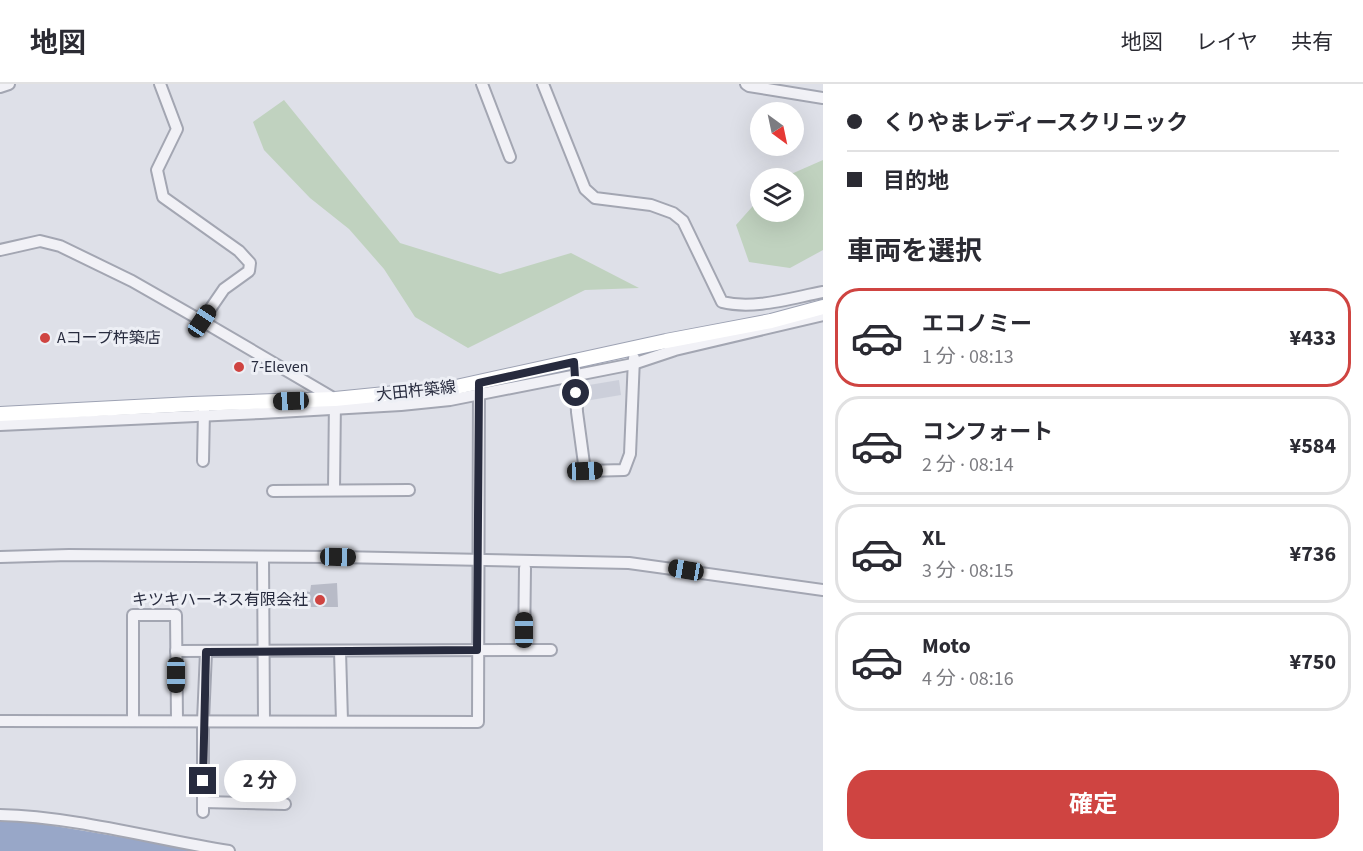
<!DOCTYPE html>
<html lang="ja">
<head>
<meta charset="utf-8">
<style>
	body { margin:0; font-family:"Source Sans 3","Noto Sans JP",sans-serif; background:#f7f7f7; color:#2b2b33; height:100vh; display:flex; flex-direction:column; font-size:22px; white-space:nowrap }
	* { box-sizing:border-box; margin:0 }
	p { font-size:20px; color:#7c7c81 }
	.icon { flex:none; width:33px; height:33px; fill:none; stroke:currentColor; stroke-width:2; stroke-linecap:round; stroke-linejoin:round }
	.map { position:relative; flex:1; overflow:hidden }
	.side { display:flex; flex-direction:column; background:#fff; width:540px }
	.side>* { flex:none }
	.top-card { display:grid; align-content:center; height:132px; padding:0 24px; background:#fff }
	.needle { width:39px; rotate:147deg }
	.controls { position:absolute; left:750px; top:18px; display:grid; gap:12px }
	.controls a { display:grid; place-items:center; width:54px; height:54px; border-radius:50%; background:#fff; box-shadow:0 6px 24px #0002; font-size:30px }
	.end { position:absolute; width:27px; height:27px; margin:-14px; border:8px solid #272b3e; background:#fff; box-shadow:0 0 0 3px #fff }
	.from { border-radius:50% }
	.bubble { position:absolute; height:42px; border-radius:21px; background:#fff; box-shadow:0 6px 24px #0002; font-size:20px; font-weight:700; line-height:42px; text-align:center }
	.car { position:absolute; width:18px; height:36px; margin:-18px -9px; border-radius:8px; box-shadow:0 0 4px 2px #0007; background:linear-gradient(#222 24%,#8ab4d8 0 40%,#222 0 76%,#8ab4d8 0 86%,#222 0) }
	.top-card b { display:flex; align-items:center; gap:21px; height:57px; font-size:22px }
	.top-card b+b { border-top:2px solid #e1e1e2 }
	.top-card i { width:15px; height:15px; background:#2b2b33 }
	ul { padding:0; list-style:none }
	li { display:flex; align-items:center; gap:18px; height:99px; margin:0 12px 9px; padding:0 12px; border:3px solid #e1e1e2; border-radius:24px }
	li div { flex:1 }
	li b { display:block; font-size:22px }
	li em { font-style:normal; font-weight:700 }
	li.on { border-color:#cf4441 }
	li>.icon { width:54px; height:54px; stroke-width:1.5 }
	h2 { padding:0 24px; font-size:27px; line-height:72px }
	.button { display:flex; gap:12px; margin-top:auto; padding:12px 24px }
	.button a { flex:1; height:69px; border-radius:24px; background:#cf4441; color:#fff; font-size:24px; font-weight:700; line-height:69px; text-align:center }
	header { display:flex; align-items:center; gap:36px; box-sizing:border-box; height:84px; padding:0 30px; background:#fff; border-bottom:2px solid #e1e1e2 }
	header strong { font-size:28px }
	nav { display:flex; gap:33px; margin-inline-start:auto; font-size:21px }
	main { display:flex; flex:1; min-height:0 }
	.map>svg:first-child { display:block }
	.built { fill:#cccfda }
	.green { fill:#c0d2bf }
	.water { fill:#98a7c8 }
	.building { fill:#b8bbc7 }
	.lines { fill:none; stroke-linecap:round; stroke-linejoin:round }
	.minor-casing { stroke:#a3a6b2; stroke-width:14 }
	.major-casing { stroke:#9da2b3; stroke-width:16 }
	.minor { stroke:#f1f1f6; stroke-width:10 }
	.major { stroke:#fff; stroke-width:14 }
	.route { stroke:#272b3e; stroke-width:8 }
	.poi-dot { fill:#cf4441; stroke:#edeff5; stroke-width:2 }
	.labels { text-anchor:middle; dominant-baseline:central; stroke-width:6; stroke-linejoin:round; paint-order:stroke }
	.poi-label { font-size:16px; fill:#272b3e; stroke:#edeff5; text-anchor:start }
	.street-label { font-size:16px; fill:#272b3e; stroke:#edeff5 }
</style>
</head>
<body>
<header>
<strong>地図</strong>
<nav><a>地図</a><a>レイヤ</a><a>共有</a></nav>
</header>
<main>
<div class="map">
<svg width="823" height="767" viewBox="0 0 823 767">
	<rect width="100%" height="100%" fill="#dee0e8"/>
	<!-- built -->
	<polygon class="built" points="619,296 621,311 585,317 583,302"/>
	<!-- green -->
	<g class="green">
		<polygon points="284,16 400,159 500,190 571,169 639,204 585,206 468,264 415,233 384,185 349,145 310,114 264,66 253,38"/>
		<polygon points="823,76 823,166 790,184 749,178 736,141 760,114 760,128 794,128 794,94 782,94"/>
	</g>
	<!-- water -->
	<polygon class="water" points="0,735 19,736 204,767 0,767"/>
	<!-- building -->
	<polygon class="building" points="337,499 338,523 302,523 300,506 310,508 311,501"/>
	<g class="lines">
		<defs>
			<g id="minor">
				<polyline points="482,0 510,73"/>
				<path d="M 543,0 L 585,105 L 595,114 L 651,121 L 673,129 L 683,137 L 722,218 C 754,226 791,214 823,208"/>
				<polyline points="746,0 749,2 823,14"/>
				<polyline points="0,3 9,0"/>
				<polyline points="0,166 40,157 60,162 132,197 202,237 224,205 249,187 250,179 239,167 163,113 157,86 177,45 160,0"/>
				<polyline points="202,237 335,315 334,406"/>
				<polyline points="575,285 577,328 585,387 624,386 630,370 634,274"/>
				<polyline points="0,341 261,329 401,321 450,316 633,280 675,266 823,231"/>
				<polyline points="203,377 204,326"/>
				<polyline points="273,407 409,406"/>
				<polyline points="0,473 69,471 338,473 629,479 823,506"/>
				<polyline points="263,473 264,637"/>
				<polyline points="524,566 525,484"/>
				<polyline points="176,567 551,566"/>
				<polyline points="340,567 342,637"/>
				<polyline points="0,637 478,638 479,305"/>
				<polyline points="133,637 133,531 176,531 177,637"/>
				<polyline points="203,718 285,720"/>
				<polyline points="203,728 203,637 206,568"/>
				<path d="M 0,731 C 77,733 153,755 229,767"/>
			</g>
			<polyline id="major" points="0,330 192,320 335,315 456,303 666,257 771,237 823,223"/>
		</defs>
		<!-- minor casing -->
		<use href="#minor" class="minor-casing"/>
		<!-- major casing -->
		<use href="#major" class="major-casing"/>
		<!-- minor -->
		<use href="#minor" class="minor"/>
		<!-- major -->
		<use href="#major" class="major"/>
	</g>
	<g class="lines">
		<!-- route -->
		<polyline class="route" points="203,697 206,568 477,566 479,299 574,278 576,309"/>
	</g>
	<!-- markers -->
	<g class="poi-dot">
		<circle cx="45" cy="254" r="6"/>
		<circle cx="239" cy="283" r="6"/>
		<circle cx="320" cy="516" r="6"/>
	</g>
	<g class="labels">
		<!-- poi labels -->
		<g class="poi-label">
			<text x="57" y="254">Aコープ杵築店</text>
			<text x="251" y="283">7-Eleven</text>
			<text x="308" y="516" text-anchor="end">キツキハーネス有限会社</text>
		</g>
		<!-- street labels -->
		<g class="street-label">
			<text transform="translate(416 307) rotate(-6)">大田杵築線</text>
		</g>
	</g>
</svg>
<div class="controls">
<a><svg class="needle" viewBox="-14 -14 28 28"><path d="M0-13l5 13h-10z" fill="#e53935"/><path d="M0 13l5-13h-10z" fill="#7c7c81"/></svg></a>
<a><svg class="icon" aria-label="layers" viewBox="0 0 24 24"><path d="M12 4l9 5-9 5-9-5zM3 14l9 5 9-5"/></svg></a>
</div>
<i class="end from" style="left:576px;top:309px"></i>
<i class="end" style="left:203px;top:697px"></i>
<div class="bubble" style="left:224px;top:676px;width:72px">2 分</div>
<i class="car" style="left:202px;top:237px;rotate:34deg"></i>
<i class="car" style="left:291px;top:317px;rotate:268deg"></i>
<i class="car" style="left:585px;top:387px;rotate:88deg"></i>
<i class="car" style="left:338px;top:473px;rotate:91deg"></i>
<i class="car" style="left:686px;top:486px;rotate:280deg"></i>
<i class="car" style="left:524px;top:546px;rotate:0deg"></i>
<i class="car" style="left:176px;top:591px;rotate:180deg"></i>
</div>
<section class="side">
<div class="top-card">
<b><i class="from"></i>くりやまレディースクリニック</b>
<b><i></i>目的地</b>
</div>
<h2>車両を選択</h2>
<ul>
<li class="on"><svg class="icon" aria-label="car" viewBox="0 0 24 24"><path d="M5 17H2v-5l4-1 3-4h7l3 4 3 1v5h-3M9 17h6M6 11h13"/><circle cx="7" cy="17" r="2"/><circle cx="17" cy="17" r="2"/></svg><div><b>エコノミー</b><p>1 分 · 08:13</p></div><em>¥433</em></li>
<li><svg class="icon" aria-label="car" viewBox="0 0 24 24"><path d="M5 17H2v-5l4-1 3-4h7l3 4 3 1v5h-3M9 17h6M6 11h13"/><circle cx="7" cy="17" r="2"/><circle cx="17" cy="17" r="2"/></svg><div><b>コンフォート</b><p>2 分 · 08:14</p></div><em>¥584</em></li>
<li><svg class="icon" aria-label="car" viewBox="0 0 24 24"><path d="M5 17H2v-5l4-1 3-4h7l3 4 3 1v5h-3M9 17h6M6 11h13"/><circle cx="7" cy="17" r="2"/><circle cx="17" cy="17" r="2"/></svg><div><b>XL</b><p>3 分 · 08:15</p></div><em>¥736</em></li>
<li><svg class="icon" aria-label="car" viewBox="0 0 24 24"><path d="M5 17H2v-5l4-1 3-4h7l3 4 3 1v5h-3M9 17h6M6 11h13"/><circle cx="7" cy="17" r="2"/><circle cx="17" cy="17" r="2"/></svg><div><b>Moto</b><p>4 分 · 08:16</p></div><em>¥750</em></li>
</ul>
<div class="button"><a>確定</a></div>
</section>
</main>
</body>
</html>
